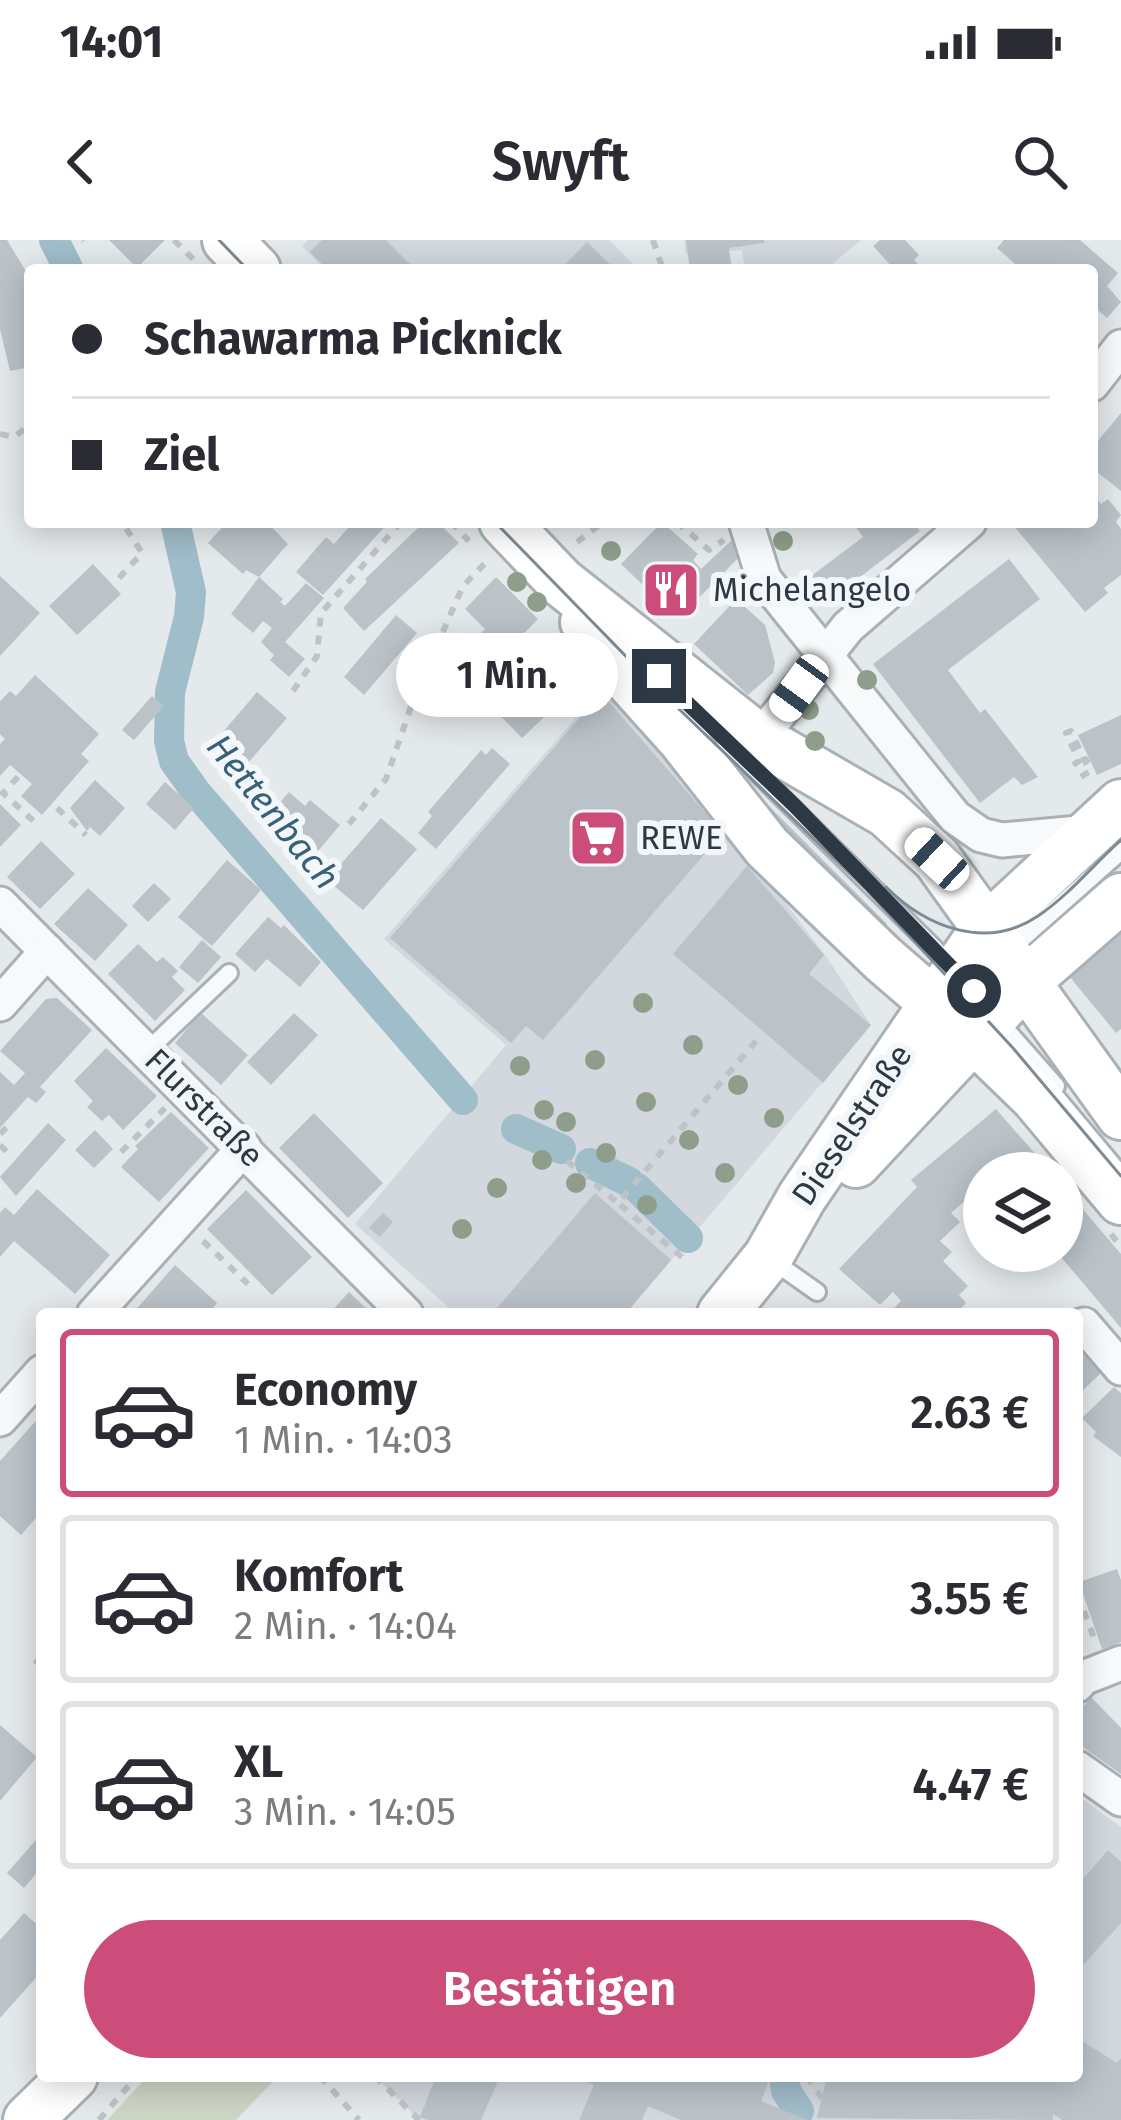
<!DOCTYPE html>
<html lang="de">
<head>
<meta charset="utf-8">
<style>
	body { margin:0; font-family:"Fira Sans",sans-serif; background:#f7f7f7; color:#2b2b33; height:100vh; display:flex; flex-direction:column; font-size:45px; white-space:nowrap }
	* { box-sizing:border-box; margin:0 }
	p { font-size:39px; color:#7c7c81 }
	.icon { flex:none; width:66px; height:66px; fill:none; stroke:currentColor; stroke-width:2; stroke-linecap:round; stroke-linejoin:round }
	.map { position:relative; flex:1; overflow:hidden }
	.details { position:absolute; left:36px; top:1068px; width:1047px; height:774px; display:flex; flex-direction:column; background:#fff; border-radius:12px; box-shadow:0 6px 30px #0003 }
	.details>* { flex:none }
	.guide { position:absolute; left:24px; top:24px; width:1074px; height:264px; border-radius:12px; box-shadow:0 6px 30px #0003; display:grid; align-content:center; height:264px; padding:0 48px; background:#fff }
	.controls { position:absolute; left:963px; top:912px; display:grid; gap:24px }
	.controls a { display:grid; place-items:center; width:120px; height:120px; border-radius:50%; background:#fff; box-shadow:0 6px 30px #0003; font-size:60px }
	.end { position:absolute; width:54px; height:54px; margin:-27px; border:15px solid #2c3944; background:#fff; box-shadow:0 0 0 6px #fff }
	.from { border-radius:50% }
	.bubble { position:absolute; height:84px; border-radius:42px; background:#fff; box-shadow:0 6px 30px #0003; font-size:39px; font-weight:600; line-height:84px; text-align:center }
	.car { position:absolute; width:36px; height:72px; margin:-36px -18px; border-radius:15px; box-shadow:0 0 9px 3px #0007; background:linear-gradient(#fff 24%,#345 0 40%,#fff 0 76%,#345 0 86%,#fff 0) }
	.guide b { display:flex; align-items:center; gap:42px; height:114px; font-size:45px }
	.guide b+b { border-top:3px solid #e1e1e2 }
	.guide i { width:30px; height:30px; background:#2b2b33 }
	ul { padding:21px 0 0; list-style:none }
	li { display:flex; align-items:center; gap:36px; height:168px; margin:0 24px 18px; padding:0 24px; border:6px solid #e1e1e2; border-radius:12px }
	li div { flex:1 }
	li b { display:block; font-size:45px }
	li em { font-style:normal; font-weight:600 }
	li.on { border-color:#cc4d7a }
	li>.icon { width:108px; height:108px; stroke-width:1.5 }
	.primary-button { display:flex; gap:24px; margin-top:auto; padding:24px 48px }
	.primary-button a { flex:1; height:138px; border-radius:72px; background:#cc4d7a; color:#fff; font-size:48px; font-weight:600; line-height:138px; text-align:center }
	.status { display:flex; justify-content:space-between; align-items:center; height:84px; padding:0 60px; background:#fff; direction:ltr }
	.status svg { height:33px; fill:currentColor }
	header { display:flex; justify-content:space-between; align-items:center; height:156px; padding:0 48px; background:#fff; font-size:54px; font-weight:600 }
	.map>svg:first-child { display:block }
	.built { fill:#d2d8de }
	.green { fill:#cdd5c5 }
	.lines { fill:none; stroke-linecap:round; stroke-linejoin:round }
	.canal { stroke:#a0bdca; stroke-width:30 }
	.building { fill:#bbc3c9 }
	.service-casing { stroke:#a9b1b6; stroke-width:22 }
	.minor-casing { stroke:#a9b1b6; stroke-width:39 }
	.secondary-casing { stroke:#a9b1b6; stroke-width:54 }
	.path { stroke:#bec3c7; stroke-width:6; stroke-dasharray:9 9; stroke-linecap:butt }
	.service { stroke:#f7f9fa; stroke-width:16 }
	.minor { stroke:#f7f9fa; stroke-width:33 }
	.secondary { stroke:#fff; stroke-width:48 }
	.tram { stroke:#7e8b95; stroke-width:3 }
	.tree { fill:#8e9e8a }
	.route { stroke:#2c3944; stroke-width:15 }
	.labels { text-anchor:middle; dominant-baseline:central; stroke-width:12; stroke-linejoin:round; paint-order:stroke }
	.poi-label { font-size:33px; fill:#2c3944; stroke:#f4f7f9; text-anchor:start }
	.street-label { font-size:33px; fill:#2c3944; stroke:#f4f7f9 }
	.water-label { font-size:36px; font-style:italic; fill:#366178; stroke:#f4f7f9 }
</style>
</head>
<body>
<div class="status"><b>14:01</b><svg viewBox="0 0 49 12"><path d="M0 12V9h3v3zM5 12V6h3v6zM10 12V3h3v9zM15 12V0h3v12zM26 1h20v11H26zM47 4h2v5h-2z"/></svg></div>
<header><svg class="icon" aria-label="back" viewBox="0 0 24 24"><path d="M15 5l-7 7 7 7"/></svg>Swyft<svg class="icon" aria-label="search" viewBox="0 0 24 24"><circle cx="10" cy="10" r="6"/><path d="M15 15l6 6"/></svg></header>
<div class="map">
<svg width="1121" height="1880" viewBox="0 0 1121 1880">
	<rect width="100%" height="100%" fill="#e4e9ec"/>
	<!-- built -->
	<g class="built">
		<polygon points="308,0 609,0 639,30 325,30 302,6"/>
		<polygon points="684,0 861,0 825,30 745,30 742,10 686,15"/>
		<polygon points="606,443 743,607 828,719 871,785 626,1074 456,1074 355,984 506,805 384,699"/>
		<polygon points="1077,1555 1121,1587 1121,1880 419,1880 375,1836 1077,1836"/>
	</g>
	<!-- green -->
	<polygon class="green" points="148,1836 278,1836 236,1880 107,1880"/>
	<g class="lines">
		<!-- canal -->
		<g class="canal">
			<polyline points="54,0 69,30"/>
			<polyline points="175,282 191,352 189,377 170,452 169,501 174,521 196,552 463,860"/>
			<polyline points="516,889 561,909"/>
			<polyline points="590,923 629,942"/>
			<polyline points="637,948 688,998"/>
			<polyline points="784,1836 786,1851 799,1871"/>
		</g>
	</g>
	<!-- building -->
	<g class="building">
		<polygon points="0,0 7,0 30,38 30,127 10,131 0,89"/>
		<polygon points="109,0 165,0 137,28"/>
		<polygon points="322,0 386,0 416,30 328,30 310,12"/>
		<polygon points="686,0 764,0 764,3 729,8 732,30 690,30"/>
		<polygon points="880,0 905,0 919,15 914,20 923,30 895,30 873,6"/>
		<polygon points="1004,0 1080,0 1118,33 1107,46 1121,62 1107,78 1092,65 1092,30 1022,30 997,8"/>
		<polygon points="587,2 616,30 560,30"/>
		<polygon points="1121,173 1121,251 1092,228 1092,208"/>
		<polygon points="1092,254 1101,264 1108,259 1121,275 1116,282 1121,289 1121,335 1104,348 1108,353 1085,372 1014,286 1019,282 1092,282"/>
		<polygon points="227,282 267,282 288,304 259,337 283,359 280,362 285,366 306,343 324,358 285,402 305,419 289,437 270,420 274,415 261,402 272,388 263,381 253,393 231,374 259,337 246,330 243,334 208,303"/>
		<polygon points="353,282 389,282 323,355 296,332 326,297 334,304"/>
		<polygon points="424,282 438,282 459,303 364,391 343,368 367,342 365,339"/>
		<polygon points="662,282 698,314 693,320 701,329 733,299 740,316 678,379 621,324"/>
		<polygon points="852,282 913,282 920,291 821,367 802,343 863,297"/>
		<polygon points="1009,319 1040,359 948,430 980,473 985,469 1038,537 1022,545 1014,537 980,563 873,424"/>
		<polygon points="93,324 121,354 77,395 49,366"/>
		<polygon points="0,336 40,373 0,416"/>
		<polygon points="496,337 538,379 464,454 442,432 485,389 465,369"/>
		<polygon points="736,359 765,385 775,422 773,433 748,455 694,404"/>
		<polygon points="396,375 417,393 364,455 344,437"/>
		<polygon points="548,395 588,436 522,498 488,463 520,431 515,427"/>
		<polygon points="35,435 99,494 81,514 89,521 42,575 21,556 32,544 10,525 0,536 0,504 5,499 0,494 0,461 10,451 16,456"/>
		<polygon points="257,452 287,478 235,538 205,513"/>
		<polygon points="601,453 723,593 543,800 526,786 511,803 390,698"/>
		<polygon points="152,456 164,466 134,500 122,490"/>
		<polygon points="1121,475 1121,524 1097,535 1078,495"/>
		<polygon points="492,508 510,524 436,609 418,593 432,576 428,572 481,510 486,515"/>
		<polygon points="95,540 125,568 100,596 90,587 87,591 70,568"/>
		<polygon points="165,542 194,568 175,590 146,564"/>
		<polygon points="289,552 305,566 310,560 340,585 312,618 266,578"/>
		<polygon points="0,564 21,585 0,607"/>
		<polygon points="768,565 887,684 881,690 762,571"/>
		<polygon points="381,578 417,609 363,670 327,640"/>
		<polygon points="41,601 75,634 40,669 7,637"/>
		<polygon points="227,620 261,650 212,706 178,677"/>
		<polygon points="747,626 824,715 809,734 871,785 823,843 673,714"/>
		<polygon points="154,643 171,659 148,682 132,666"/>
		<polygon points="88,648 128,685 95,721 54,684"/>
		<polygon points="268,677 281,688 284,685 321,722 300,747 267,719 255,732 235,714"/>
		<polygon points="1121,693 1121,789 1116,793 1069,736"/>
		<polygon points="202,700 221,717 198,743 179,727"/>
		<polygon points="138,704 157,722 163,717 178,731 172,737 185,750 155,781 108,734"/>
		<polygon points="57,758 92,790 40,847 46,852 36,863 28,857 0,888 0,832 14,845 25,833 0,811 46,759"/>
		<polygon points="201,773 248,815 221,845 175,803"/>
		<polygon points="294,773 318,795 271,845 247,822"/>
		<polygon points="106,808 157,856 123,890 109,875 102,881 87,867 93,861 74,841"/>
		<polygon points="996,869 1052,933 984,933 984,944 951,973 960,982 940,1001 952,1012 943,1021 968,1046 959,1055 966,1063 955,1074 894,1074 891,1071 901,1061 893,1052 880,1065 839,1029 917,947 911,940"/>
		<polygon points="171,872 209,908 159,962 121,927 138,909 135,906"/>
		<polygon points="314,873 383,943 348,978 279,908"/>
		<polygon points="48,883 66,900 16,956 0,937"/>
		<polygon points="95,890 113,909 94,928 75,910"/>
		<polygon points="1062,945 1121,1014 1121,1088 1056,1011 1062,1011"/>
		<polygon points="37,949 110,1015 75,1054 14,1001 0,1017 0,973 5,967 14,975"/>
		<polygon points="246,950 312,1017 272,1055 207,989"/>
		<polygon points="595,953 671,1020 625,1074 492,1074"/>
		<polygon points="383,973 393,982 380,997 369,988"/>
		<polygon points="175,1025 217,1063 208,1074 132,1074"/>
		<polygon points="349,1052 372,1074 329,1074"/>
		<polygon points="1077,1108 1101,1133 1077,1156"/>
		<polygon points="1114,1147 1121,1153 1121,1217 1093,1196 1096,1192 1082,1178"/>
		<polygon points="42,1174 42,1271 21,1295 0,1276 0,1221"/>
		<polygon points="1117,1329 1121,1340 1121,1402 1102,1409 1079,1342"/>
		<polygon points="1091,1457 1121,1488 1121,1534 1077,1503 1077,1473"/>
		<polygon points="0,1485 37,1517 0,1561"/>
		<polygon points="42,1593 42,1627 24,1648 7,1633"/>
		<polygon points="1108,1610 1121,1622 1121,1683 1077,1732 1077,1646"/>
		<polygon points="24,1673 42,1689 42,1731 0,1778 0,1700"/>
		<polygon points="1077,1798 1117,1823 1121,1818 1121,1880 1062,1880 1053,1874 1053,1880 817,1878 827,1836 1077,1836"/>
		<polygon points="436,1836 500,1836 481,1880 428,1880 420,1877"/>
		<polygon points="572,1836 771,1836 761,1861 808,1880 681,1880 648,1866 642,1880 579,1880 594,1845"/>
	</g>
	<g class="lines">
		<defs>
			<g id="service">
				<polyline points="725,501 934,708 1056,846"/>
				<polyline points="1007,712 1121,611"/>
				<polyline points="147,811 229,733"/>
				<polyline points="773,1021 817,1052"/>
			</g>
			<g id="minor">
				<polyline points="1092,144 1121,107"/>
				<polyline points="746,282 764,339 955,577 981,595 1002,600 1089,592"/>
				<polyline points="759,499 848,387 969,282"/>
				<polyline points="0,664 406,1074"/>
				<polyline points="0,764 47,711"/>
				<polyline points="94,1074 244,908"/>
				<polyline points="1077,1087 1084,1085 1121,1128"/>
				<polyline points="0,1179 42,1132"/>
				<polyline points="1077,1445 1083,1438 1121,1423"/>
				<polyline points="1077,1528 1121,1559"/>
			</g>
			<g id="secondary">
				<polyline points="227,0 256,30"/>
				<polyline points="504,282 561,342 759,499 887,573 937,619 1121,875"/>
				<polyline points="585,382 611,420 682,499 767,607 883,719 971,795 1035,857 1121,960"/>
				<polyline points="856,923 1025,742 1121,658"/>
				<polyline points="722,1074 768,1017 802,957 983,692 1121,564"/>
				<polyline points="28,1880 73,1836"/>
			</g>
		</defs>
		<!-- service casing -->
		<use href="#service" class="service-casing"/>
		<!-- minor casing -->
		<use href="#minor" class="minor-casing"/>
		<!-- secondary casing -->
		<use href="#secondary" class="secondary-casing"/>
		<!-- path -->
		<g class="path">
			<polyline points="83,0 84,1"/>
			<polyline points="174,0 193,19"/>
			<polyline points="653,0 663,30"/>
			<polyline points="0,194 14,197 30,185"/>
			<polyline points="451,282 469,301"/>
			<polyline points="677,282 709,310 724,300"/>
			<polyline points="577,302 603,282"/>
			<polyline points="119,338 142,313 122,282"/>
			<polyline points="293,451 317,416 321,373 401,282"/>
			<polyline points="1073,525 1079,521 1066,493 1071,491 1085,521"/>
			<polyline points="18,537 3,553 40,587"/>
			<polyline points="1081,537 1090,531 1085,521 1089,519"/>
			<polyline points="57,568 86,595"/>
			<polyline points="349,584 386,539 415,455 463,346 488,320"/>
			<polyline points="0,894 12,882"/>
			<polyline points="0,905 11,916"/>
			<polyline points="121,912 165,868"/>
			<polyline points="567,921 618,963"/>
			<polyline points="1111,994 1121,1007"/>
			<polyline points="203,1001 248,1044"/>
			<polyline points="682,1017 618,963 756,801"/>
			<polyline points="1084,1371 1096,1403"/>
			<polyline points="35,1424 42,1416"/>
			<polyline points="320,1836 359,1880"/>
			<polyline points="375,1836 419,1880"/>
			<polyline points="807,1836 836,1880"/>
			<polyline points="99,1880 137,1836"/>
		</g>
		<!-- service -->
		<use href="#service" class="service"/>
		<!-- minor -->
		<use href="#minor" class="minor"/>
		<!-- secondary -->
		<use href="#secondary" class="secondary"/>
		<!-- tram -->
		<g class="tram">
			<polyline points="219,0 248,30"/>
			<polyline points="495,282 652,443 867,650 1013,808 1121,936"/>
			<path d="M 886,647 C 926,687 986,711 1038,676 C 1068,656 1094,624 1121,600"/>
		</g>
	</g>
	<!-- trees -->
	<g class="tree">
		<circle cx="783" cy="301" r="10"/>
		<circle cx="611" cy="311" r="10"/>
		<circle cx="741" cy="341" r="10"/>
		<circle cx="517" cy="342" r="10"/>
		<circle cx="537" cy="362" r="10"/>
		<circle cx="867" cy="440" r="10"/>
		<circle cx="809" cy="470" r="10"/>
		<circle cx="815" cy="501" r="10"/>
		<circle cx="643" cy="763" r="10"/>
		<circle cx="693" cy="805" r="10"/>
		<circle cx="595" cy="820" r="10"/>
		<circle cx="520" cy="826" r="10"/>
		<circle cx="738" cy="845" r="10"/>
		<circle cx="646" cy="862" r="10"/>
		<circle cx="544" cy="870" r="10"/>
		<circle cx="774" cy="878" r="10"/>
		<circle cx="566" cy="882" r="10"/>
		<circle cx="689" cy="900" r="10"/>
		<circle cx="606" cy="913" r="10"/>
		<circle cx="542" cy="920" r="10"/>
		<circle cx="725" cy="933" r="10"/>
		<circle cx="576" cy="943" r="10"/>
		<circle cx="497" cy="948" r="10"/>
		<circle cx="647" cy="965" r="10"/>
		<circle cx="462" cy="989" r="10"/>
	</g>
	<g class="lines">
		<!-- route -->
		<polyline class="route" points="659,436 795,566 974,751"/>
	</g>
	<!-- icons -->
	<defs>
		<symbol id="restaurant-square" viewBox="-11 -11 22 22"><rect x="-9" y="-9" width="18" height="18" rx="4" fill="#cc4d7a" stroke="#f4f7f9"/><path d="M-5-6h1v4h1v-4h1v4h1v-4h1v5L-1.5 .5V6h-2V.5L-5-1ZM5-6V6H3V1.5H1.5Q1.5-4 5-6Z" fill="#fff"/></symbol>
		<symbol id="supermarket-square" viewBox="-11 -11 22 22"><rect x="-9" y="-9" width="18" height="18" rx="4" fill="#cc4d7a" stroke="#f4f7f9"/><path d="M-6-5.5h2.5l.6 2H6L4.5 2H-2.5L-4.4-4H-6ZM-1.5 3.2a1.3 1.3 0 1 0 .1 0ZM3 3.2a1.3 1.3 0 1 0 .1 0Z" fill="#fff"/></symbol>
	</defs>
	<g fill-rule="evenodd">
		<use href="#restaurant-square" x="638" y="317" width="66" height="66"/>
		<use href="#supermarket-square" x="565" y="565" width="66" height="66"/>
	</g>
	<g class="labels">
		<!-- poi labels -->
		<g class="poi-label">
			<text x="713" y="350">Michelangelo</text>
			<text x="640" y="598">REWE</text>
		</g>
		<!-- street labels -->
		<g class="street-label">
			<text transform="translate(204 868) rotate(45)">Flurstraße</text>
			<text transform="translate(852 885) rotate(-56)">Dieselstraße</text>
		</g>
		<!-- water labels -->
		<g class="water-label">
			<text transform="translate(273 572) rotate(51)">Hettenbach</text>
		</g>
	</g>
</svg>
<div class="controls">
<a><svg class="icon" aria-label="layers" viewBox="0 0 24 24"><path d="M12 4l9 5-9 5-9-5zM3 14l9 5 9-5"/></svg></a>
</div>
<i class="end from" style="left:974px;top:751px"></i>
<i class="end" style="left:659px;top:436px"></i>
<div class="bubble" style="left:396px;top:393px;width:222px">1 Min.</div>
<i class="car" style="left:799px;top:448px;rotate:216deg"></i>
<i class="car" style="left:937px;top:619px;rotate:313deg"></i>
<div class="guide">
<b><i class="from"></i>Schawarma Picknick</b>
<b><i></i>Ziel</b>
</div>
<section class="details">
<ul>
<li class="on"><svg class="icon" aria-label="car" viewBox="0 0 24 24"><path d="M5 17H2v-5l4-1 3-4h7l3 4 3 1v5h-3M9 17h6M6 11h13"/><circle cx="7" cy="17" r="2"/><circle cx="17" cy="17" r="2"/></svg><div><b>Economy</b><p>1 Min. · 14:03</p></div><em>2.63 €</em></li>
<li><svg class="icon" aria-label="car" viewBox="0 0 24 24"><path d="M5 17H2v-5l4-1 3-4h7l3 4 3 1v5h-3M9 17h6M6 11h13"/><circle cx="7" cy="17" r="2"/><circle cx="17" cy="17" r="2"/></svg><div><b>Komfort</b><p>2 Min. · 14:04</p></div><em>3.55 €</em></li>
<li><svg class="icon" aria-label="car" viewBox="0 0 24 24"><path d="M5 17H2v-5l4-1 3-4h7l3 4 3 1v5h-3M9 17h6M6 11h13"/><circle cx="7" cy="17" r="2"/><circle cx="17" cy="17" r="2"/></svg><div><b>XL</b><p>3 Min. · 14:05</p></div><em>4.47 €</em></li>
</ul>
<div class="primary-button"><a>Bestätigen</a></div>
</section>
</div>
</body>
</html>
